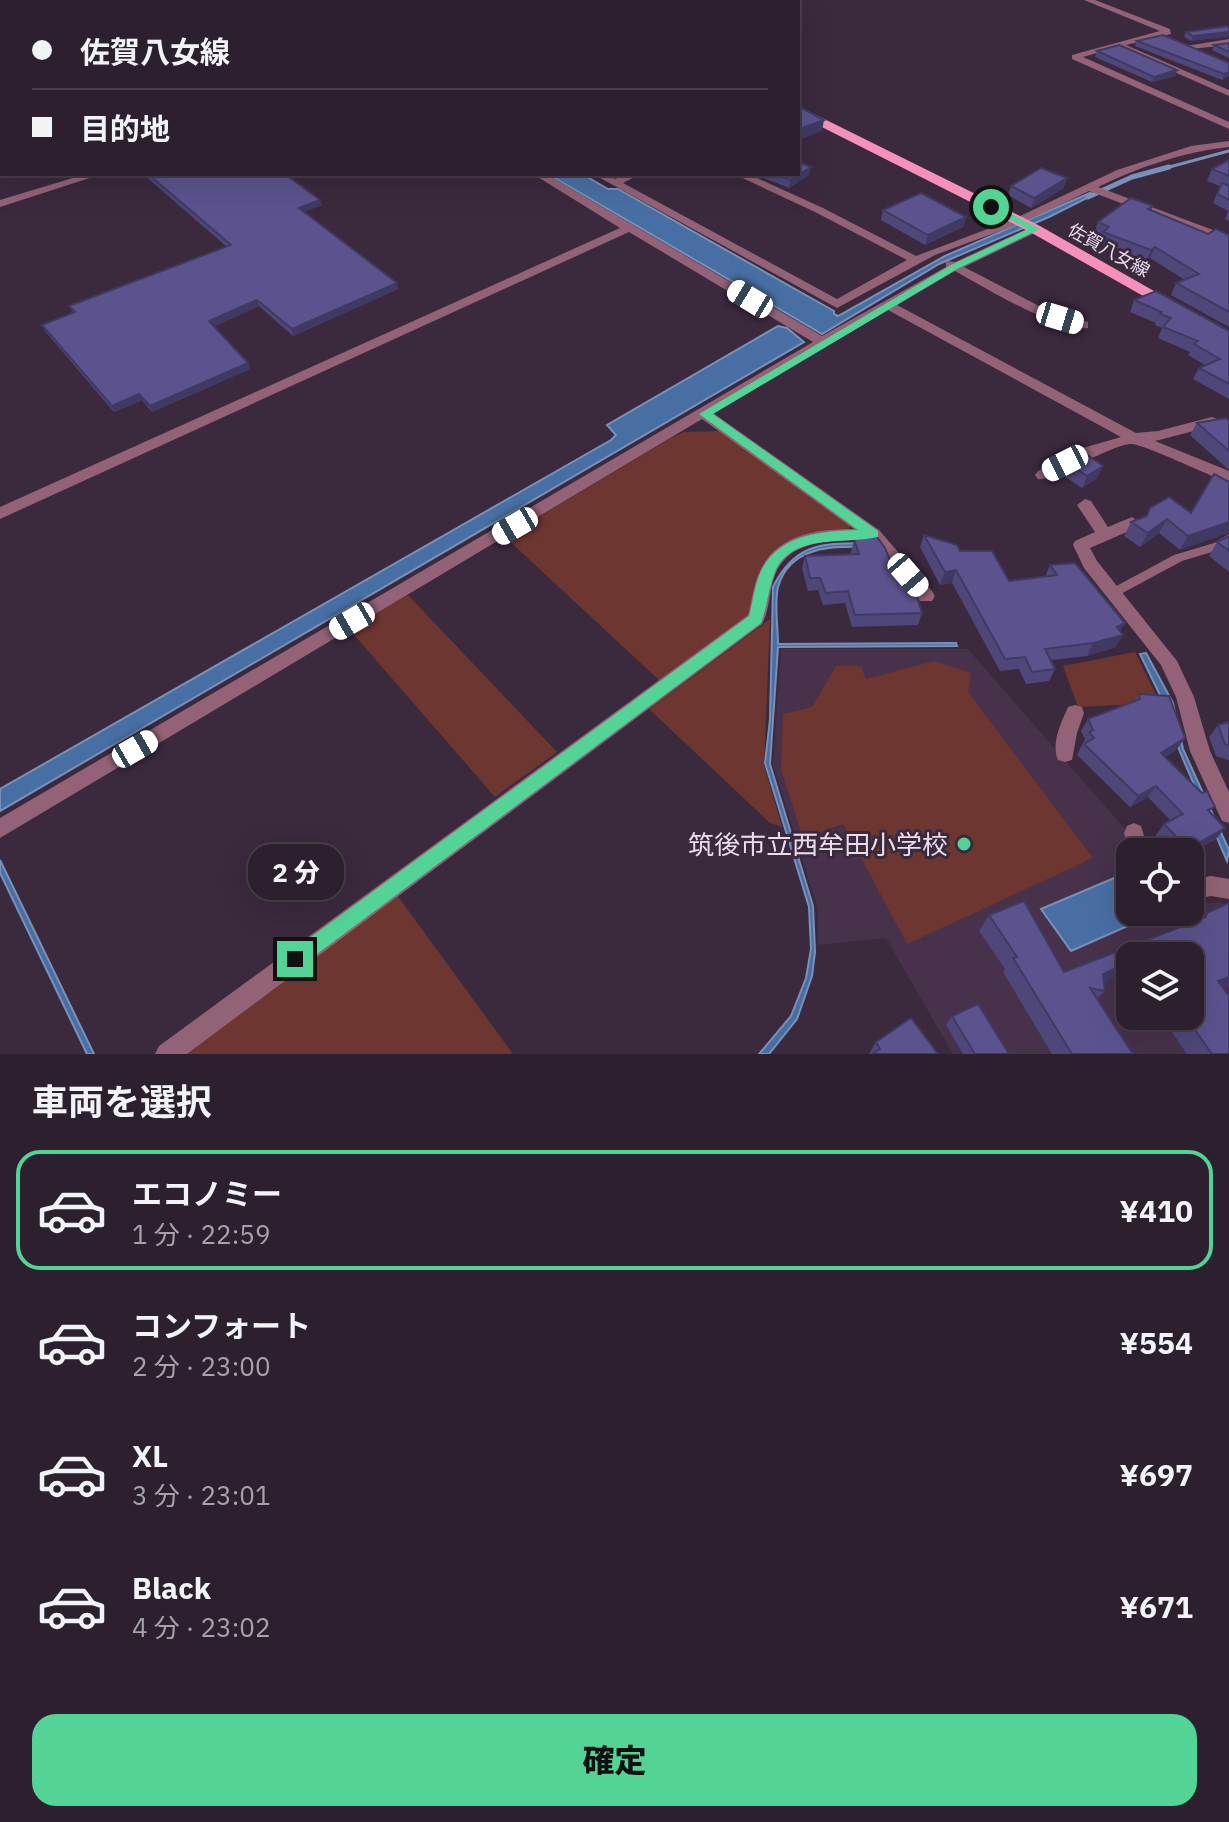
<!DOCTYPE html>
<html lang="ja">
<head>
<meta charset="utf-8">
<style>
	body { margin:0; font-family:"IBM Plex Sans","Noto Sans JP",sans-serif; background:#342736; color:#f1f3f6; height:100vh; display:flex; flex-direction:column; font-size:30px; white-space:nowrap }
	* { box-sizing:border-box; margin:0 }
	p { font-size:26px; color:#a6a2aa }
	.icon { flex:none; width:44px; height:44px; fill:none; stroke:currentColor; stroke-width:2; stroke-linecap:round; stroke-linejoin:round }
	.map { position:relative; height:1054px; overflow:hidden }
	.sheet { display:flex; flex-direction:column; background:#2c1f2e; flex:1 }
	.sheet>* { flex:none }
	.banner { position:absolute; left:0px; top:0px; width:800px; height:176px; box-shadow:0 8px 32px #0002,0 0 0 2px #483d4a; display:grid; align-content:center; height:176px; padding:0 32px; background:#2c1f2e }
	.buttons { position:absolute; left:1116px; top:838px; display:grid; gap:16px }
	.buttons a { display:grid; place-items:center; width:88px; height:88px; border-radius:16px; background:#2c1f2e; box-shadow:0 8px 32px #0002,0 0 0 2px #483d4a; font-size:40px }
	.end { position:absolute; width:36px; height:36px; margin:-18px; border:10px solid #53d396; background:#111; box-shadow:0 0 0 4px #111 }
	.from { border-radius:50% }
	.bubble { position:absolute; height:56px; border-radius:24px; background:#2c1f2e; box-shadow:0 8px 32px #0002,0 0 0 2px #483d4a; font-size:26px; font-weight:800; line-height:56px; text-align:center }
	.car { position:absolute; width:24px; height:48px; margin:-24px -12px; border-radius:10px; box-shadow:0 0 6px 2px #0007; background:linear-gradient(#fff 24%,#345 0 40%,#fff 0 76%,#345 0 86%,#fff 0) }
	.banner b { display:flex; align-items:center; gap:28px; height:76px; font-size:30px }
	.banner b+b { border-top:2px solid #483d4a }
	.banner i { width:20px; height:20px; background:#f1f3f6 }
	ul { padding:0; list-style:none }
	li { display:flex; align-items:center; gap:24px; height:120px; margin:0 16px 12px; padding:0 16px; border:4px solid transparent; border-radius:24px }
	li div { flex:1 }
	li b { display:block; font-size:30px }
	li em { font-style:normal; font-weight:800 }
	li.active { border-color:#53d396 }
	li>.icon { width:72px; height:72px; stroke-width:1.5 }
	h2 { padding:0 32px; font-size:36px; line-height:96px }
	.primary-button { display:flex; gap:16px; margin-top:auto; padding:16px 32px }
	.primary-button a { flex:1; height:92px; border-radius:24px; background:#53d396; color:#111; font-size:32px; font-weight:800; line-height:92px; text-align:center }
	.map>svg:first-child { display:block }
	.built { fill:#47314b; fill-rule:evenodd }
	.green { fill:#6e3631 }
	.water { fill:#486fa3; stroke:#7990b9; stroke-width:2 }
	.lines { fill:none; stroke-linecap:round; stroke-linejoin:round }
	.stream-far1 { stroke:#7990b9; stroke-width:3 }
	.stream { stroke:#7990b9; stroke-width:5 }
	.service { fill:#936276; fill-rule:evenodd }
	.minor { fill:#936276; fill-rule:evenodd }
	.primary { fill:#f590bb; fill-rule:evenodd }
	.wall { fill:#4f477a }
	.shaded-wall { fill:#403a63 }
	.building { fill:#5c538e; stroke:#403a63; stroke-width:2 }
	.route { fill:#53d396 }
	.poi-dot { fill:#53d396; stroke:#3b293e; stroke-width:3 }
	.labels { text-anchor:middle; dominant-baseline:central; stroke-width:6; stroke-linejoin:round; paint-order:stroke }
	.far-street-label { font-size:18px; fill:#eadeec; stroke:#3b293e }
	.near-poi-label { font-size:26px; fill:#eadeec; stroke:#3b293e; text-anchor:end }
</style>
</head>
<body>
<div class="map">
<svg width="1229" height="1054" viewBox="0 0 1229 1054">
	<rect width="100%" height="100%" fill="#3b293e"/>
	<!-- built -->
	<path class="built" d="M 781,649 L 968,649 L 1131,836 L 1130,912 L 1190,912 L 1190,905 L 1220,902 L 1229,906 L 1229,1054 L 953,1054 L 886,938 L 818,945 L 818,910 L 773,764 ZM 1130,956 L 1190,956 L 1190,1016 L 1130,1016 Z"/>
	<!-- green -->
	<g class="green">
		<polygon points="719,431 851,522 849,529 803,536 780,546 766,563 752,615 660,681 505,537 671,438 684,432"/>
		<polygon points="408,595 557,752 495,797 349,629"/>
		<polygon points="770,619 764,765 782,827 770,823 649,709"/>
		<polygon points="1135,652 1160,703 1078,707 1063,666"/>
		<polygon points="934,661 971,673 968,692 1093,858 907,944 843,824 803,838 781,769 783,714 812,707 836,666 861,666 866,679"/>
		<polygon points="397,895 513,1054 181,1054"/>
	</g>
	<!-- water -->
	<g class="water">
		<polygon points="548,174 582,174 608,189 618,189 834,311 834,314 838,316 945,256 1090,193 1093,195 1049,217 939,264 822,334"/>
		<polygon points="778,326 787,328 804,342 0,811 0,789 611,440 616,435 607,425"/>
		<path d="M 877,543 L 879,547 C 842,547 791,541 778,587 C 774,604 778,626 778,644 L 956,643 L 957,646 L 778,647 L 770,764 L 813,906 L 815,952 L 812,976 L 797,1019 L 769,1054 L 759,1054 L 791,1016 L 806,978 L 811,949 L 809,907 L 765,763 L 770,719 L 773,587 C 797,538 829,544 877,543 Z"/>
		<polygon points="1146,653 1173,703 1183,749 1229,850 1227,861 1180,752 1160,695 1140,654"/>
		<polygon points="0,860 94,1054 87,1054 0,873"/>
		<polygon points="1126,873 1130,878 1130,912 1157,913 1071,951 1041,909"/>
	</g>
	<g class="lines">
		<!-- stream-far1 -->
		<polyline class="stream-far1" points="1162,169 1229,151"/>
		<!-- stream -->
		<polyline class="stream" points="1088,197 1132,177 1169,167"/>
		<!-- service -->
		<polygon class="service" points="1229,534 1229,543 1222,549 1182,561 1117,596 1109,596 1108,593 1109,590 1174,555 1214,543"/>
		<!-- minor -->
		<g class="minor">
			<polygon points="42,0 50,0 51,2 43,2"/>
			<polygon points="228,0 237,0 239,2 230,2"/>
			<polygon points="285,0 295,0 297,2 287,2"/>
			<polygon points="1084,0 1095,0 1170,29 1171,34 1126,45 1229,90 1229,96 1117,47 1083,57 1229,122 1229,129 1072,59 1072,55 1160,31"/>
			<polygon points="2,32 2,38 0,39 0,33"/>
			<polygon points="1229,39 1229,45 1190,49 1186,46"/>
			<path d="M 1229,141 L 1229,147 C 1183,152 1139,167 1098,187 L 1229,236 L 1229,244 L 1089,191 L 1022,223 L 935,255 L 837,308 L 593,174 L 606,174 L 615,179 L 626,174 L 640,174 L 623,183 L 837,299 L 907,260 L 815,212 L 734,174 L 748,174 L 823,208 L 916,256 L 1014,219 L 1117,170 L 1191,146 Z"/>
			<polygon points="86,174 102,174 0,207 0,200"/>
			<path d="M 533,174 L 546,174 L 822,336 L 946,267 L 946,261 L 955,262 L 1031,227 L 1039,227 L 1039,231 L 964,267 L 1043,308 L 1088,322 L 1088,328 C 1057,332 984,287 955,271 L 897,305 L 1136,433 L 1158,431 L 1212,417 L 1217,419 L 1219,422 L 1217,425 L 1155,441 L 1229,471 L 1229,482 C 1210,477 1143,443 1130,444 C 1106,447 1051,482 1038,479 L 1035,475 L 1038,471 L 1083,448 L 1121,437 L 888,310 L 713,413 L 879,530 L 932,591 L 935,596 L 932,601 L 920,601 L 869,540 C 836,540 789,538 775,575 C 769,591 770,609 762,624 L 187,1054 L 155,1054 L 159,1046 L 748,615 C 752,601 753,585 760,571 C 777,534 817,529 854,529 L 702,419 L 0,838 L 0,818 L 813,342 L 629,232 L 0,519 L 0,507 L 620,228 Z"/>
			<polygon points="1085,499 1091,501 1108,527 1132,517 1140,523 1138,527 1090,548 1097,561 1177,661 1194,697 1210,751 1229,792 1229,823 1222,821 1190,751 1176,697 1161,665 1084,568 1073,545 1075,541 1095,532 1077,505"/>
			<path d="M 1075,705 L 1082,707 L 1084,713 L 1077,733 L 1072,760 L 1065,762 L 1058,760 C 1051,743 1061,723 1068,707 Z"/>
			<polygon points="1134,823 1141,826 1149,852 1130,852 1130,855 1124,833 1127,826"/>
			<polygon points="1211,876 1229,879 1229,899 1211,896 1190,900 1190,880"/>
		</g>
		<!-- primary -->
		<polygon class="primary" points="798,106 1040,226 1182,307 1174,312 1168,310 1030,232 798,115"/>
	</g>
	<!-- wall -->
	<g class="wall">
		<polygon points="525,0 668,0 673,2 529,2"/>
		<polygon points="1229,26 1191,41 1184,37 1186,32"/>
		<polygon points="1137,41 1229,63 1229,76 1222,80 1135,46"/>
		<polygon points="1229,43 1229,58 1212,50 1214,45"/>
		<polygon points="1097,51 1177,70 1175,76 1152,82 1095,57"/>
		<polygon points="1229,160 1229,221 1225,219 1228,211 1213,203 1220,186 1207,181 1212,169"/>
		<polygon points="143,174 285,174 322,205 304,212 398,289 293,336 259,306 213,326 248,363 250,369 152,412 142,400 114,412 45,331 42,325 73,313 69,306 227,247"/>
		<polygon points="754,174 798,174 809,175 789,188"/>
		<polygon points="1011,186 1064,188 1031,208 1008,195"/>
		<polygon points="1153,206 1151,211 1208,234 1229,235 1229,327 1171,295 1176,283 1185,280 1150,258 1146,261 1099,243 1102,236 1094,233 1098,222"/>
		<polygon points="883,210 966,217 963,227 925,245 881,220"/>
		<polygon points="1134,300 1229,331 1229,399 1193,379 1199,368 1205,365 1188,355 1190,352 1158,338 1162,328 1155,325 1156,323 1130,312"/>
		<polygon points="1229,421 1229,470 1190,435 1197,423"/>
		<polygon points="1068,463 1097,478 1082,488 1062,475"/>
		<polygon points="1229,482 1180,550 1159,533 1140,547 1124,536 1131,522 1146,516 1150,508 1191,513"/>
		<polygon points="924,535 960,551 1009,581 1045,577 1050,565 1120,632 1116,647 1087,656 1051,660 1055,669 1049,681 1026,684 1019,669 1000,671 952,583 940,585 920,547"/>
		<polygon points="1229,536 1229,572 1209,556 1217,542"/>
		<polygon points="854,539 921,590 918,598 922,613 918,625 852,627 845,603 823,605 818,590 808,591 802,568 805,556 852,554 851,552"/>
		<polygon points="1139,694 1177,749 1165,757 1210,813 1225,828 1216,839 1190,853 1190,852 1172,852 1156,835 1164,824 1171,821 1148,797 1130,807 1077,755 1085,739 1081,731 1088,719 1134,702"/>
		<polygon points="1229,722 1229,760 1228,760 1216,756 1209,737 1218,725"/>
		<polygon points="1207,913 1229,985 1223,988 1229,1054 1187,1054 1161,1016 1190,1016 1190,956 1130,956 1130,972 1128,969 1126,972 1104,982 1105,991 1097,999 1133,1054 1052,1054 1003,972 1005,969 979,931 989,915 1064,972 1201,919"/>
		<polygon points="952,1016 1009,1054 963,1054 946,1025"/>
		<polygon points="876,1042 938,1054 869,1054"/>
	</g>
	<!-- shaded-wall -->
	<g class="shaded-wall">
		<polygon points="1229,32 1229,37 1191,41 1193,36"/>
		<polygon points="1177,70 1175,76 1152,82 1154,77"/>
		<polygon points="1229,72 1229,76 1222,80 1224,74"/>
		<polygon points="824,120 822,131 799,140 800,129"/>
		<polygon points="811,167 809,175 789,188 790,180"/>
		<polygon points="1067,178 1064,188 1031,208 1034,198"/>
		<polygon points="320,200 322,205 300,214 299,208"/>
		<polygon points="966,217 963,227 925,245 928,235"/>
		<polygon points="1155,247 1150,258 1146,261 1151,250"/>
		<polygon points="397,283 398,289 293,336 292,329"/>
		<polygon points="257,300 259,306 211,328 209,321"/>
		<polygon points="248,363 250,369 152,412 150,406"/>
		<polygon points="139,394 142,400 114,412 112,406"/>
		<polygon points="1103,466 1097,478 1082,488 1087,476"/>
		<polygon points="1167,519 1159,533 1140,547 1148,533"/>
		<polygon points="1229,522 1229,533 1180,550 1188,536"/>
		<polygon points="956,570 952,583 940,585 945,572"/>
		<polygon points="1125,623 1118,635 1123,635 1116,647 1087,656 1093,643"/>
		<polygon points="1185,738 1177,749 1153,764 1161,753"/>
		<polygon points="1156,786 1148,797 1130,807 1138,796"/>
		<polygon points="1225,828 1216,839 1190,853 1190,852 1185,852 1188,849"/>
		<polygon points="1130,962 1130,968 1126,972 1090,988 1103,974"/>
		<polygon points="1229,977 1229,985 1202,995 1218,981"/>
	</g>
	<!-- building -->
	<g class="building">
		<polygon points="547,0 668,0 673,2 551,2"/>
		<polygon points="1229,26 1229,32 1193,36 1186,32"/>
		<polygon points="1163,35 1229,63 1229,72 1224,74 1137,41"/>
		<polygon points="1229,43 1229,52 1214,45"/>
		<polygon points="1119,45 1177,70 1154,77 1097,51"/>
		<polygon points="798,106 824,120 800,129 798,128"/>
		<polygon points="1229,160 1229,176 1212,169"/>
		<polygon points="798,162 811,167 790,180 775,174 798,174"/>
		<polygon points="1041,168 1067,178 1034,198 1011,186"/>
		<polygon points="148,174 285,174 320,200 299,208 397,283 292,329 257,300 209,321 248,363 150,406 139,394 112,406 42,325 75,312 69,306 231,245"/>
		<polygon points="1222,183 1229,186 1229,200 1217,194"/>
		<polygon points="921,193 966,217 928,235 883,210"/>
		<polygon points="1131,198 1153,206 1148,209 1208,234 1216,229 1229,235 1229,312 1176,283 1199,274 1155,247 1151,250 1103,232 1109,227 1098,222"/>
		<polygon points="1156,291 1229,331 1229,384 1199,368 1220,359 1194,344 1198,341 1163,327 1171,318 1160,314 1162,312 1134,300"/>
		<polygon points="1226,418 1229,421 1229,451 1197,423"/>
		<polygon points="1086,454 1103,466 1087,476 1068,463"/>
		<polygon points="1214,474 1229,482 1229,522 1188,536 1167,519 1148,533 1131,522 1147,516 1150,508 1169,497 1191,513"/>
		<polygon points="924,535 957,545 960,551 992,551 1009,581 1057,575 1050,565 1075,563 1125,623 1117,627 1123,635 1093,643 1045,649 1055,669 1032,672 1025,657 1005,659 956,570 945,572"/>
		<polygon points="1229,536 1229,551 1217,542"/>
		<polygon points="877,537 885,548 893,568 899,564 921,590 915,590 922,613 855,615 848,591 826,593 820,578 810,578 805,556 859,554 854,539"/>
		<polygon points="1139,694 1169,696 1185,738 1161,753 1202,793 1207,791 1215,807 1208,810 1225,828 1188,849 1164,824 1183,814 1156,786 1138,796 1084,744 1094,738 1089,732 1093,730 1088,719 1140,699"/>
		<polygon points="1229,722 1229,746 1225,744 1218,725"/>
		<polygon points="1024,901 1064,972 1134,945 1139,956 1130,956 1130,962 1103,974 1105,991 1090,988 1133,1054 1072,1054 1013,958 1017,957 989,915"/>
		<polygon points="1229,903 1229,977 1218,981 1229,996 1229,1054 1212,1054 1185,1016 1190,1016 1190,956 1142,956 1134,945 1206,917 1207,913"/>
		<polygon points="978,1004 1009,1054 975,1054 952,1016"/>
		<polygon points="911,1018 938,1054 872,1054 880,1049 876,1042"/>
	</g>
	<!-- route -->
	<path class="route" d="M 988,205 L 994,205 L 1040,229 L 957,269 L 713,414 L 878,531 L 878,537 C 844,545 789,532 774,575 C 768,590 767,608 761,623 L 301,966 L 295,969 L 289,966 L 286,959 L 289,953 L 749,616 C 753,601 755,581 763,567 C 782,534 823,531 858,530 L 699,414 L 951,265 L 1028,229 L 988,209 Z"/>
	<!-- markers -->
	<circle class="poi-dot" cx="964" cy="844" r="8"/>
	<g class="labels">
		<!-- far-street labels -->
		<g class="far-street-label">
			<text transform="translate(1109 250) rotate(29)">佐賀八女線</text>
		</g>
		<!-- near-poi labels -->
		<g class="near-poi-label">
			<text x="948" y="844">筑後市立西牟田小学校</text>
		</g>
	</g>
</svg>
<div class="buttons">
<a><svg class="icon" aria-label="locate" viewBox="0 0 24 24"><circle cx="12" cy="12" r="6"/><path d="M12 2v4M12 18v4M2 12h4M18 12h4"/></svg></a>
<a><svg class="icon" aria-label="layers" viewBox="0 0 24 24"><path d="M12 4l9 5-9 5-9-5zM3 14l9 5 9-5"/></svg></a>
</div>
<i class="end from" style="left:991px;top:207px"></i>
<i class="end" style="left:295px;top:959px"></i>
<div class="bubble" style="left:248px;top:844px;width:96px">2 分</div>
<i class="car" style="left:750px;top:299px;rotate:301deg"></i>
<i class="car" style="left:1060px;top:318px;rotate:107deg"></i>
<i class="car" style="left:1065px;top:463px;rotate:243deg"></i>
<i class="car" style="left:515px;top:526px;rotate:240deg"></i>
<i class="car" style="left:908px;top:575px;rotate:139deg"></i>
<i class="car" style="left:352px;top:621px;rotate:240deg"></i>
<i class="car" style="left:135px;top:749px;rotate:60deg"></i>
<div class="banner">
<b><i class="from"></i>佐賀八女線</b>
<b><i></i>目的地</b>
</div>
</div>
<section class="sheet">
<h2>車両を選択</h2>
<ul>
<li class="active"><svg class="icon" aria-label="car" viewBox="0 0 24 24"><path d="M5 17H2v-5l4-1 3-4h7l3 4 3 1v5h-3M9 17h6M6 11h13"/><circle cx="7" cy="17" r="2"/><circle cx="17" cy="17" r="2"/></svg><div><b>エコノミー</b><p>1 分 · 22:59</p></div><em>¥410</em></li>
<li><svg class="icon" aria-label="car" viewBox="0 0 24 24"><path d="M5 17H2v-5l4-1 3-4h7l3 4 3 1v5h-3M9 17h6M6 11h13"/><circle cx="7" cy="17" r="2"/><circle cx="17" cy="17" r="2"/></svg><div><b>コンフォート</b><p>2 分 · 23:00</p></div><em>¥554</em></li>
<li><svg class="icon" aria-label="car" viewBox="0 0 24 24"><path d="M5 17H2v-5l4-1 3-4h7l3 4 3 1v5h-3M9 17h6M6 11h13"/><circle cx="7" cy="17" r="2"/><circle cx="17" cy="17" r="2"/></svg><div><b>XL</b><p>3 分 · 23:01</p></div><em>¥697</em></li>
<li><svg class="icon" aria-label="car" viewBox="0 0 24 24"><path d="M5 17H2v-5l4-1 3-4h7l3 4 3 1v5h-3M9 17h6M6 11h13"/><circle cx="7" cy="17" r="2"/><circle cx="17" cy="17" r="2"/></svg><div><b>Black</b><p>4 分 · 23:02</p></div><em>¥671</em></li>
</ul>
<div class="primary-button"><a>確定</a></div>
</section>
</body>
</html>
